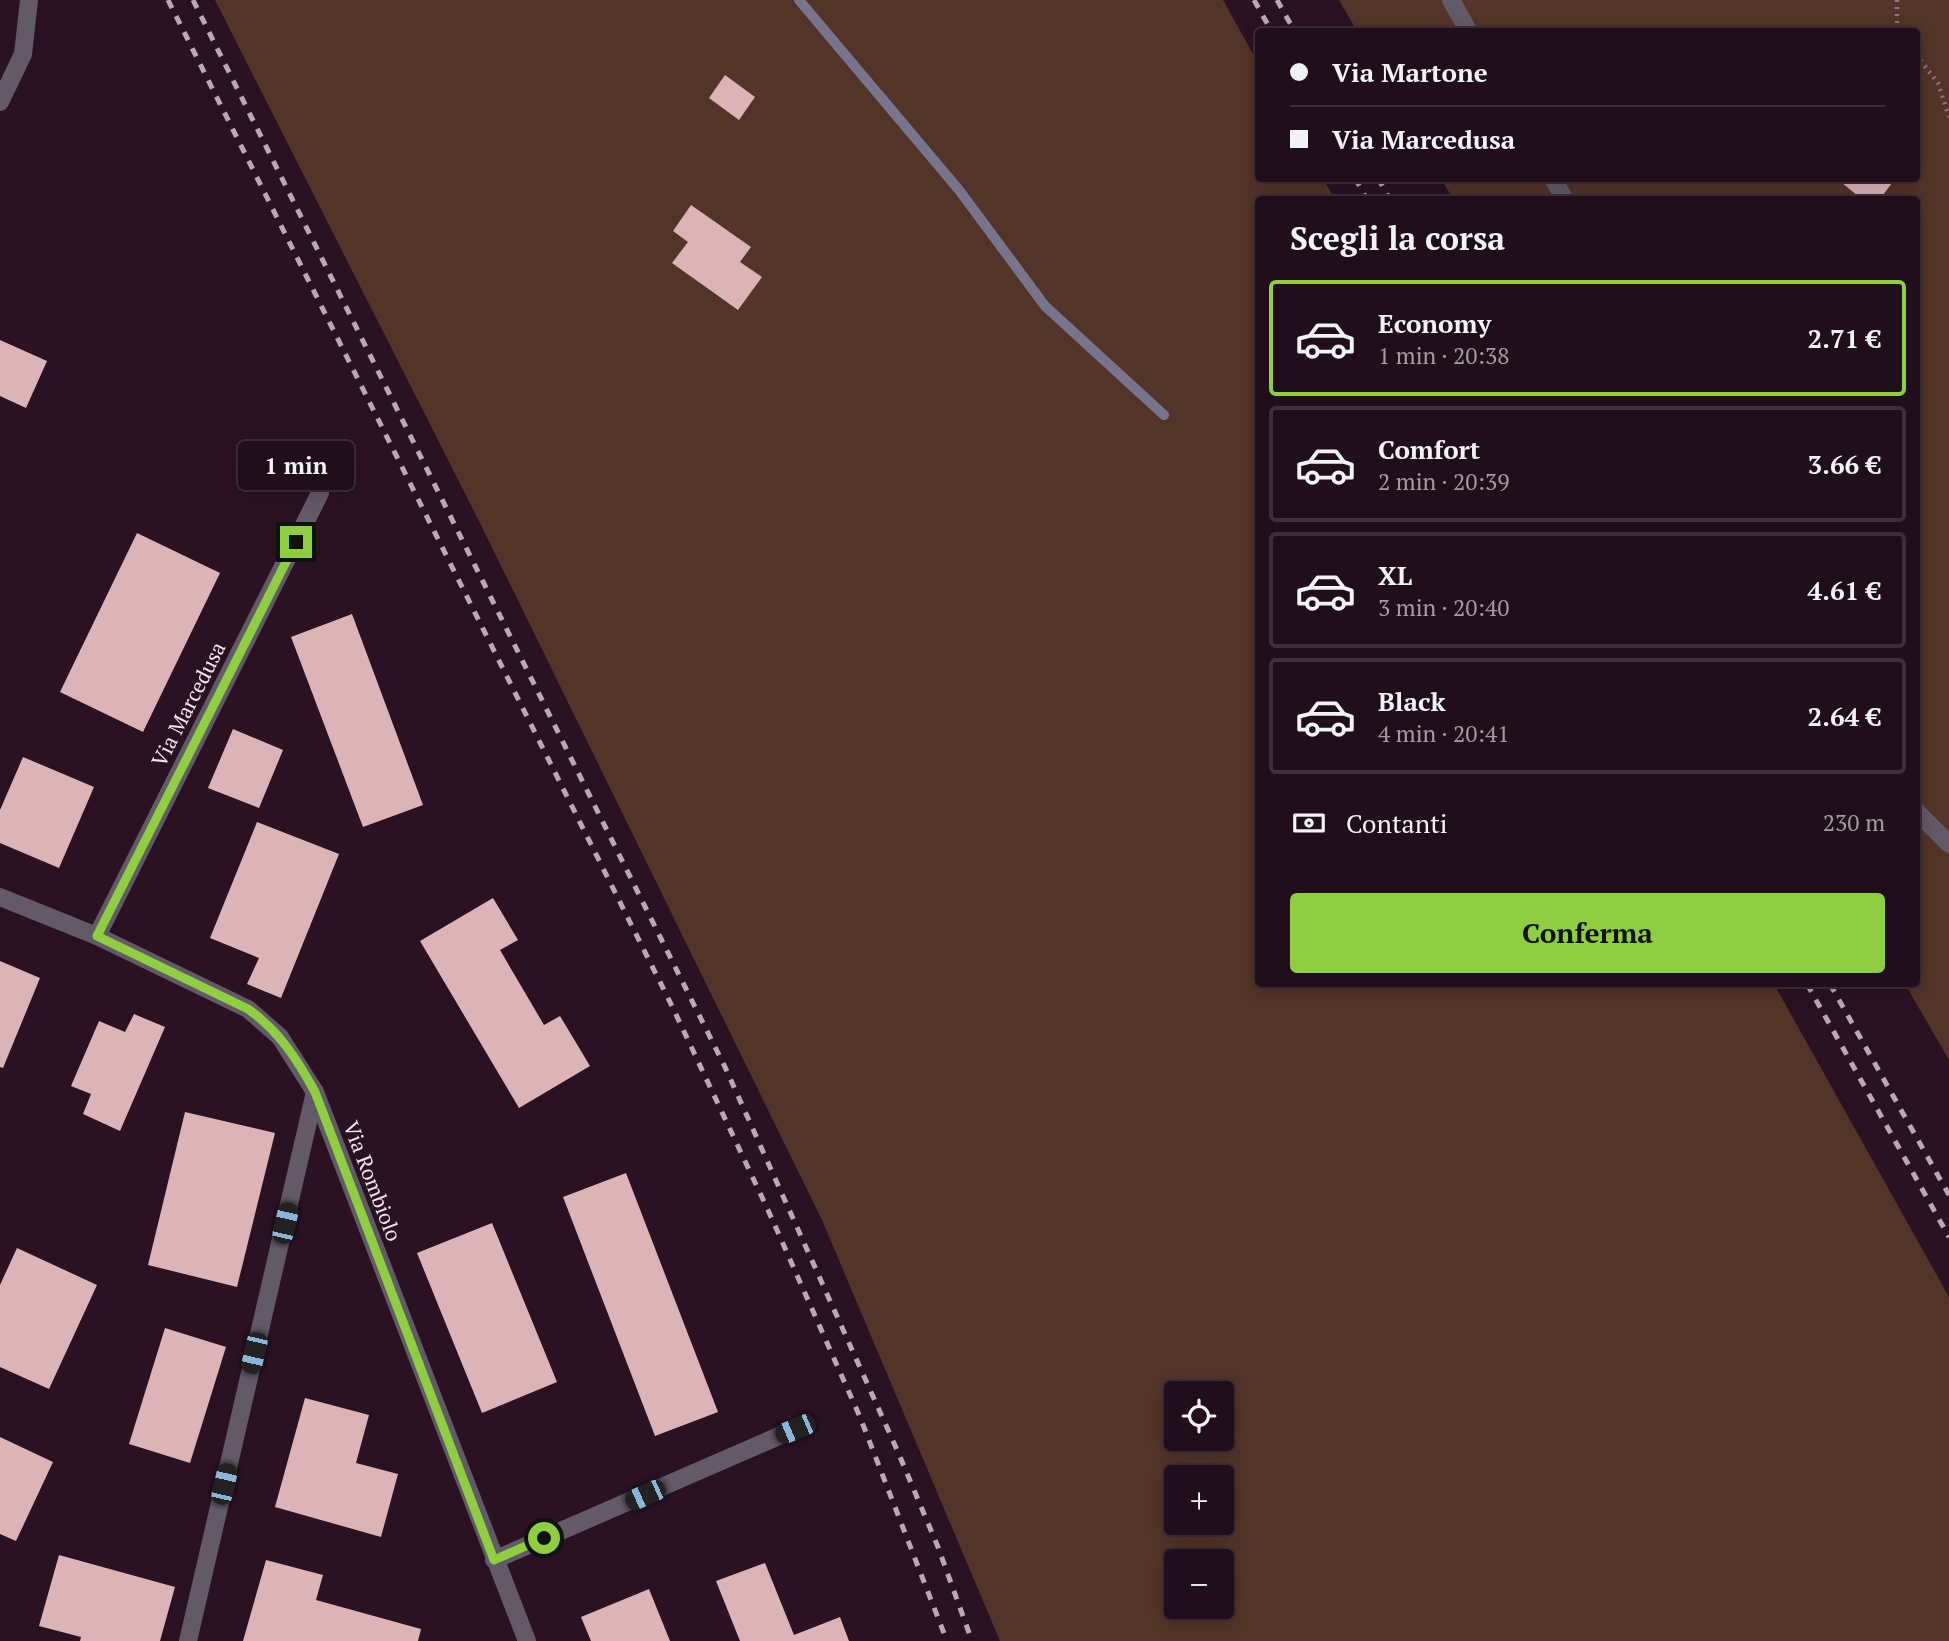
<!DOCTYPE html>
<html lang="it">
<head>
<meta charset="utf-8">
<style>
	body { margin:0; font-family:"PT Serif",serif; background:#281723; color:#f1f3f6; height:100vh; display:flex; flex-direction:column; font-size:26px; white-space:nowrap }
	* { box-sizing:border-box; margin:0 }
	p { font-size:23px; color:#a29ca2 }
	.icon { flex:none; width:38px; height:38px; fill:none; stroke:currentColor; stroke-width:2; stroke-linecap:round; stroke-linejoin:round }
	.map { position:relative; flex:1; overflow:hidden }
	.side { position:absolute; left:1255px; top:196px; width:665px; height:791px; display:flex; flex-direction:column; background:#200e1a; border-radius:7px; box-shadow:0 4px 18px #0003,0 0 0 2px #3d2e39 }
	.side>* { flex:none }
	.guide { position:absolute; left:1255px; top:28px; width:665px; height:154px; border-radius:7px; box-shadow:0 4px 18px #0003,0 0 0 2px #3d2e39; display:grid; align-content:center; height:154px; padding:0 35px; background:#200e1a }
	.buttons { position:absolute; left:1164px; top:1381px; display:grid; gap:14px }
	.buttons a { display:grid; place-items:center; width:70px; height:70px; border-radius:7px; background:#200e1a; box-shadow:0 4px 18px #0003,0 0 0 2px #3d2e39; font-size:35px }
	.end { position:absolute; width:32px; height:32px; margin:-16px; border:9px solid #8fcd41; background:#111; box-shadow:0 0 0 4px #111 }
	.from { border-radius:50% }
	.bubble { position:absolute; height:49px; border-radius:7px; background:#200e1a; box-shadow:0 4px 18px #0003,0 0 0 2px #3d2e39; font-size:23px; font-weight:700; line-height:49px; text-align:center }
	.car { position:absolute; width:21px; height:42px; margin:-21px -10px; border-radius:9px; box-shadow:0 0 5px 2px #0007; background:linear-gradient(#222 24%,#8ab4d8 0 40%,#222 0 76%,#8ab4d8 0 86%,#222 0) }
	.guide b { display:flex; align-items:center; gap:24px; height:66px; font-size:26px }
	.guide b+b { border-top:2px solid #3d2e39 }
	.guide i { width:18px; height:18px; background:#f1f3f6 }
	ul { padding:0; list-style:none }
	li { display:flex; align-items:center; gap:21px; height:116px; margin:0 14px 10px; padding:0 21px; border:4px solid #3d2e39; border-radius:7px }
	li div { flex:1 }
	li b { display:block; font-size:26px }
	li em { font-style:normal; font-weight:700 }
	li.current { border-color:#8fcd41 }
	li>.icon { width:63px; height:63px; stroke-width:1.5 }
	h2 { padding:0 35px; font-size:32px; line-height:84px }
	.pay { display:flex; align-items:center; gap:18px; height:77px; padding:0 35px; font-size:26px }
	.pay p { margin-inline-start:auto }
	.button { display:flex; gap:14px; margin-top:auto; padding:14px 35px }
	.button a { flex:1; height:80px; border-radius:7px; background:#8fcd41; color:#111; font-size:28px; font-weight:700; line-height:80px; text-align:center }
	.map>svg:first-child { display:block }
	.green { fill:#533428; fill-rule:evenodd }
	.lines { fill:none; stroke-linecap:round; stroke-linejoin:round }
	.stream { stroke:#79748e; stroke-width:10 }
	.building { fill:#dcb3b7 }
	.path { stroke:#8a7482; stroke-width:4.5; stroke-dasharray:2 5; stroke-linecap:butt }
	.street { stroke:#625a67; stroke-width:18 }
	.rail { stroke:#bca8b4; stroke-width:5; stroke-dasharray:9 9; stroke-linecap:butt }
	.route { stroke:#8fcd41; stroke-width:9 }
	.labels { text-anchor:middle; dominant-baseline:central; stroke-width:7; stroke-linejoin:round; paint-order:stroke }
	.street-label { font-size:21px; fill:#f4e2ec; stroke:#2b1223 }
</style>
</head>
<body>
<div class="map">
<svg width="1949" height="1641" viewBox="0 0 1949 1641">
	<rect width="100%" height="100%" fill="#2b1223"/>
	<!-- green -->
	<g class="green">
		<path d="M 215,0 L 1223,0 L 1258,63 L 1258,178 L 1323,179 L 1335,199 L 1258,200 L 1258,984 L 1774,984 L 1949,1297 L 1949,1641 L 1000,1641 L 822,1220 L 479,521 ZM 1176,1393 L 1222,1393 L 1222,1438 L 1176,1438 ZM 1176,1477 L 1222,1477 L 1222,1522 L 1176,1522 ZM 1176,1561 L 1222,1561 L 1222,1606 L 1176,1606 Z"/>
		<polygon points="1339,0 1949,0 1949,1060 1905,984 1916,984 1916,200 1454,200 1441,179 1916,178 1916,32 1357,31"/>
	</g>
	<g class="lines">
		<!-- stream -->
		<polyline class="stream" points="799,0 959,190 1045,306 1164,415"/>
	</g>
	<!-- building -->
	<g class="building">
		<polygon points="725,75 755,97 739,120 709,98"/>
		<polygon points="1836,178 1896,178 1879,200 1863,200"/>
		<polygon points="691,205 751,247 740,262 762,277 738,310 672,263 688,242 673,231"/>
		<polygon points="0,340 47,361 26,408 0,396"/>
		<polygon points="137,533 220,573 143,732 60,692"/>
		<polygon points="352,614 423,805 363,827 291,637"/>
		<polygon points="233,729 283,750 259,808 208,788"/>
		<polygon points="23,757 94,787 59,868 0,843 0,810"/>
		<polygon points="257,822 339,854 281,998 247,984 259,958 210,938"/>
		<polygon points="493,898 518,940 500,950 544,1025 560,1016 590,1066 519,1108 420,941"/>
		<polygon points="0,961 40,978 3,1068 0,1067"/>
		<polygon points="134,1014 165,1027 120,1131 83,1114 91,1094 71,1086 99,1021 125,1032"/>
		<polygon points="185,1112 275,1133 237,1287 148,1265"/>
		<polygon points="626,1173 718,1412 655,1436 563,1197"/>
		<polygon points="492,1223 557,1382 482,1413 417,1253"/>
		<polygon points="17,1248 97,1285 49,1389 0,1367 0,1285"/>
		<polygon points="165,1328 226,1347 190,1463 129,1444"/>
		<polygon points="305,1398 369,1415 356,1463 398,1474 381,1537 275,1507"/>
		<polygon points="0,1437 53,1462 16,1541 0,1534"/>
		<polygon points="59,1555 175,1587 160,1641 80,1641 81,1637 39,1626"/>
		<polygon points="266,1560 323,1575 316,1600 421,1629 418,1641 243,1641"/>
		<polygon points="765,1563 794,1635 840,1617 849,1641 740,1641 716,1581"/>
		<polygon points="649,1589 670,1641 591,1641 581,1617"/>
	</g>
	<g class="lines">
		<!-- path -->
		<g class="path">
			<polyline points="1897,0 1897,27 1900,32"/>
			<polyline points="1916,55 1938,83 1949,117"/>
		</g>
		<!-- street -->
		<g class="street">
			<polyline points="1451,0 1469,32"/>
			<polyline points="0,102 23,54 29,0"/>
			<polyline points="1553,178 1565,200"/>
			<polyline points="1916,811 1949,844"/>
			<polyline points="0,897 97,936 248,1009 280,1037 315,1092 527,1641"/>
			<polyline points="97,936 320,493"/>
			<polyline points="494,1560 795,1429"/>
			<polyline points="188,1641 315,1092"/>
		</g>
		<!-- rail -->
		<g class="rail">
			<polyline points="168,0 672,1006 768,1210 860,1417 947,1641"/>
			<polyline points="193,0 725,1067 898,1452 938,1547 972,1641"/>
			<polyline points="1254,0 1272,32"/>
			<polyline points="1277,0 1295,32"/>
			<polyline points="1355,178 1367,200"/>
			<polyline points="1378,178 1390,200"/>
			<polyline points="1807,984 1949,1237"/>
			<polyline points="1830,984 1949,1195"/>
		</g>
	</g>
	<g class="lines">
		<!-- route -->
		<path class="route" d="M 296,542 L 97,936 L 248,1009 C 279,1031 297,1059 315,1092 L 494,1560 L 544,1538"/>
	</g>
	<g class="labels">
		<!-- street labels -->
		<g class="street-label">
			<text transform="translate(188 704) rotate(-63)">Via Marcedusa</text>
			<text transform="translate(373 1181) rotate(69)">Via Rombiolo</text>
		</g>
	</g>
</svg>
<div class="buttons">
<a><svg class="icon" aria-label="locate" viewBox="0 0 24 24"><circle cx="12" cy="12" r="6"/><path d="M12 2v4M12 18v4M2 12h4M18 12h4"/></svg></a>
<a>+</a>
<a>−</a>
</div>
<i class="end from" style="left:544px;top:1538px"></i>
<i class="end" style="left:296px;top:542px"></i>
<div class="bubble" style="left:238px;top:441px;width:116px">1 min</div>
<i class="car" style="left:285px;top:1223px;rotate:13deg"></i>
<i class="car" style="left:254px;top:1353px;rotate:193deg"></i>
<i class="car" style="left:795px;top:1429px;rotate:247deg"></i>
<i class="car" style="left:224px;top:1484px;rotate:13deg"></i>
<i class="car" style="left:645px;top:1495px;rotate:246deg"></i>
<div class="guide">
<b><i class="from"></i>Via Martone</b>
<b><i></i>Via Marcedusa</b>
</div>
<section class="side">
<h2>Scegli la corsa</h2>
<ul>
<li class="current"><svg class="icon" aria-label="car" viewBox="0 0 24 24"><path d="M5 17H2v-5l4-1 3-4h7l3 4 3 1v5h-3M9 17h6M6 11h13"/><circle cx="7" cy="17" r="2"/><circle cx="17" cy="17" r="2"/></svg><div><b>Economy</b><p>1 min · 20:38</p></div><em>2.71 €</em></li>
<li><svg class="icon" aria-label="car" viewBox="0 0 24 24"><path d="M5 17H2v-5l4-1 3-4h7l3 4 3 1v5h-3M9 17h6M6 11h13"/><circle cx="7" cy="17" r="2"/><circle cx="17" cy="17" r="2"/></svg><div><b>Comfort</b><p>2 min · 20:39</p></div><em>3.66 €</em></li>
<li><svg class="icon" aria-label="car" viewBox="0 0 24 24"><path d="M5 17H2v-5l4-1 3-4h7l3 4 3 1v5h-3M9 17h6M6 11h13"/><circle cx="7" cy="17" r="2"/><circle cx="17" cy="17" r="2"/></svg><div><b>XL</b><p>3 min · 20:40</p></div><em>4.61 €</em></li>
<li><svg class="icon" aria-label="car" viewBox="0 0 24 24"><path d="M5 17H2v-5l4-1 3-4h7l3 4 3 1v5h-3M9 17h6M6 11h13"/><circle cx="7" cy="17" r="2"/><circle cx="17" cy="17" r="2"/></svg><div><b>Black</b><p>4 min · 20:41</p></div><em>2.64 €</em></li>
</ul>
<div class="pay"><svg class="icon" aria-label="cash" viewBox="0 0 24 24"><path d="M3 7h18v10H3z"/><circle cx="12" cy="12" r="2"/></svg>Contanti<p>230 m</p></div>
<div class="button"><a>Conferma</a></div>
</section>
</div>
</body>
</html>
